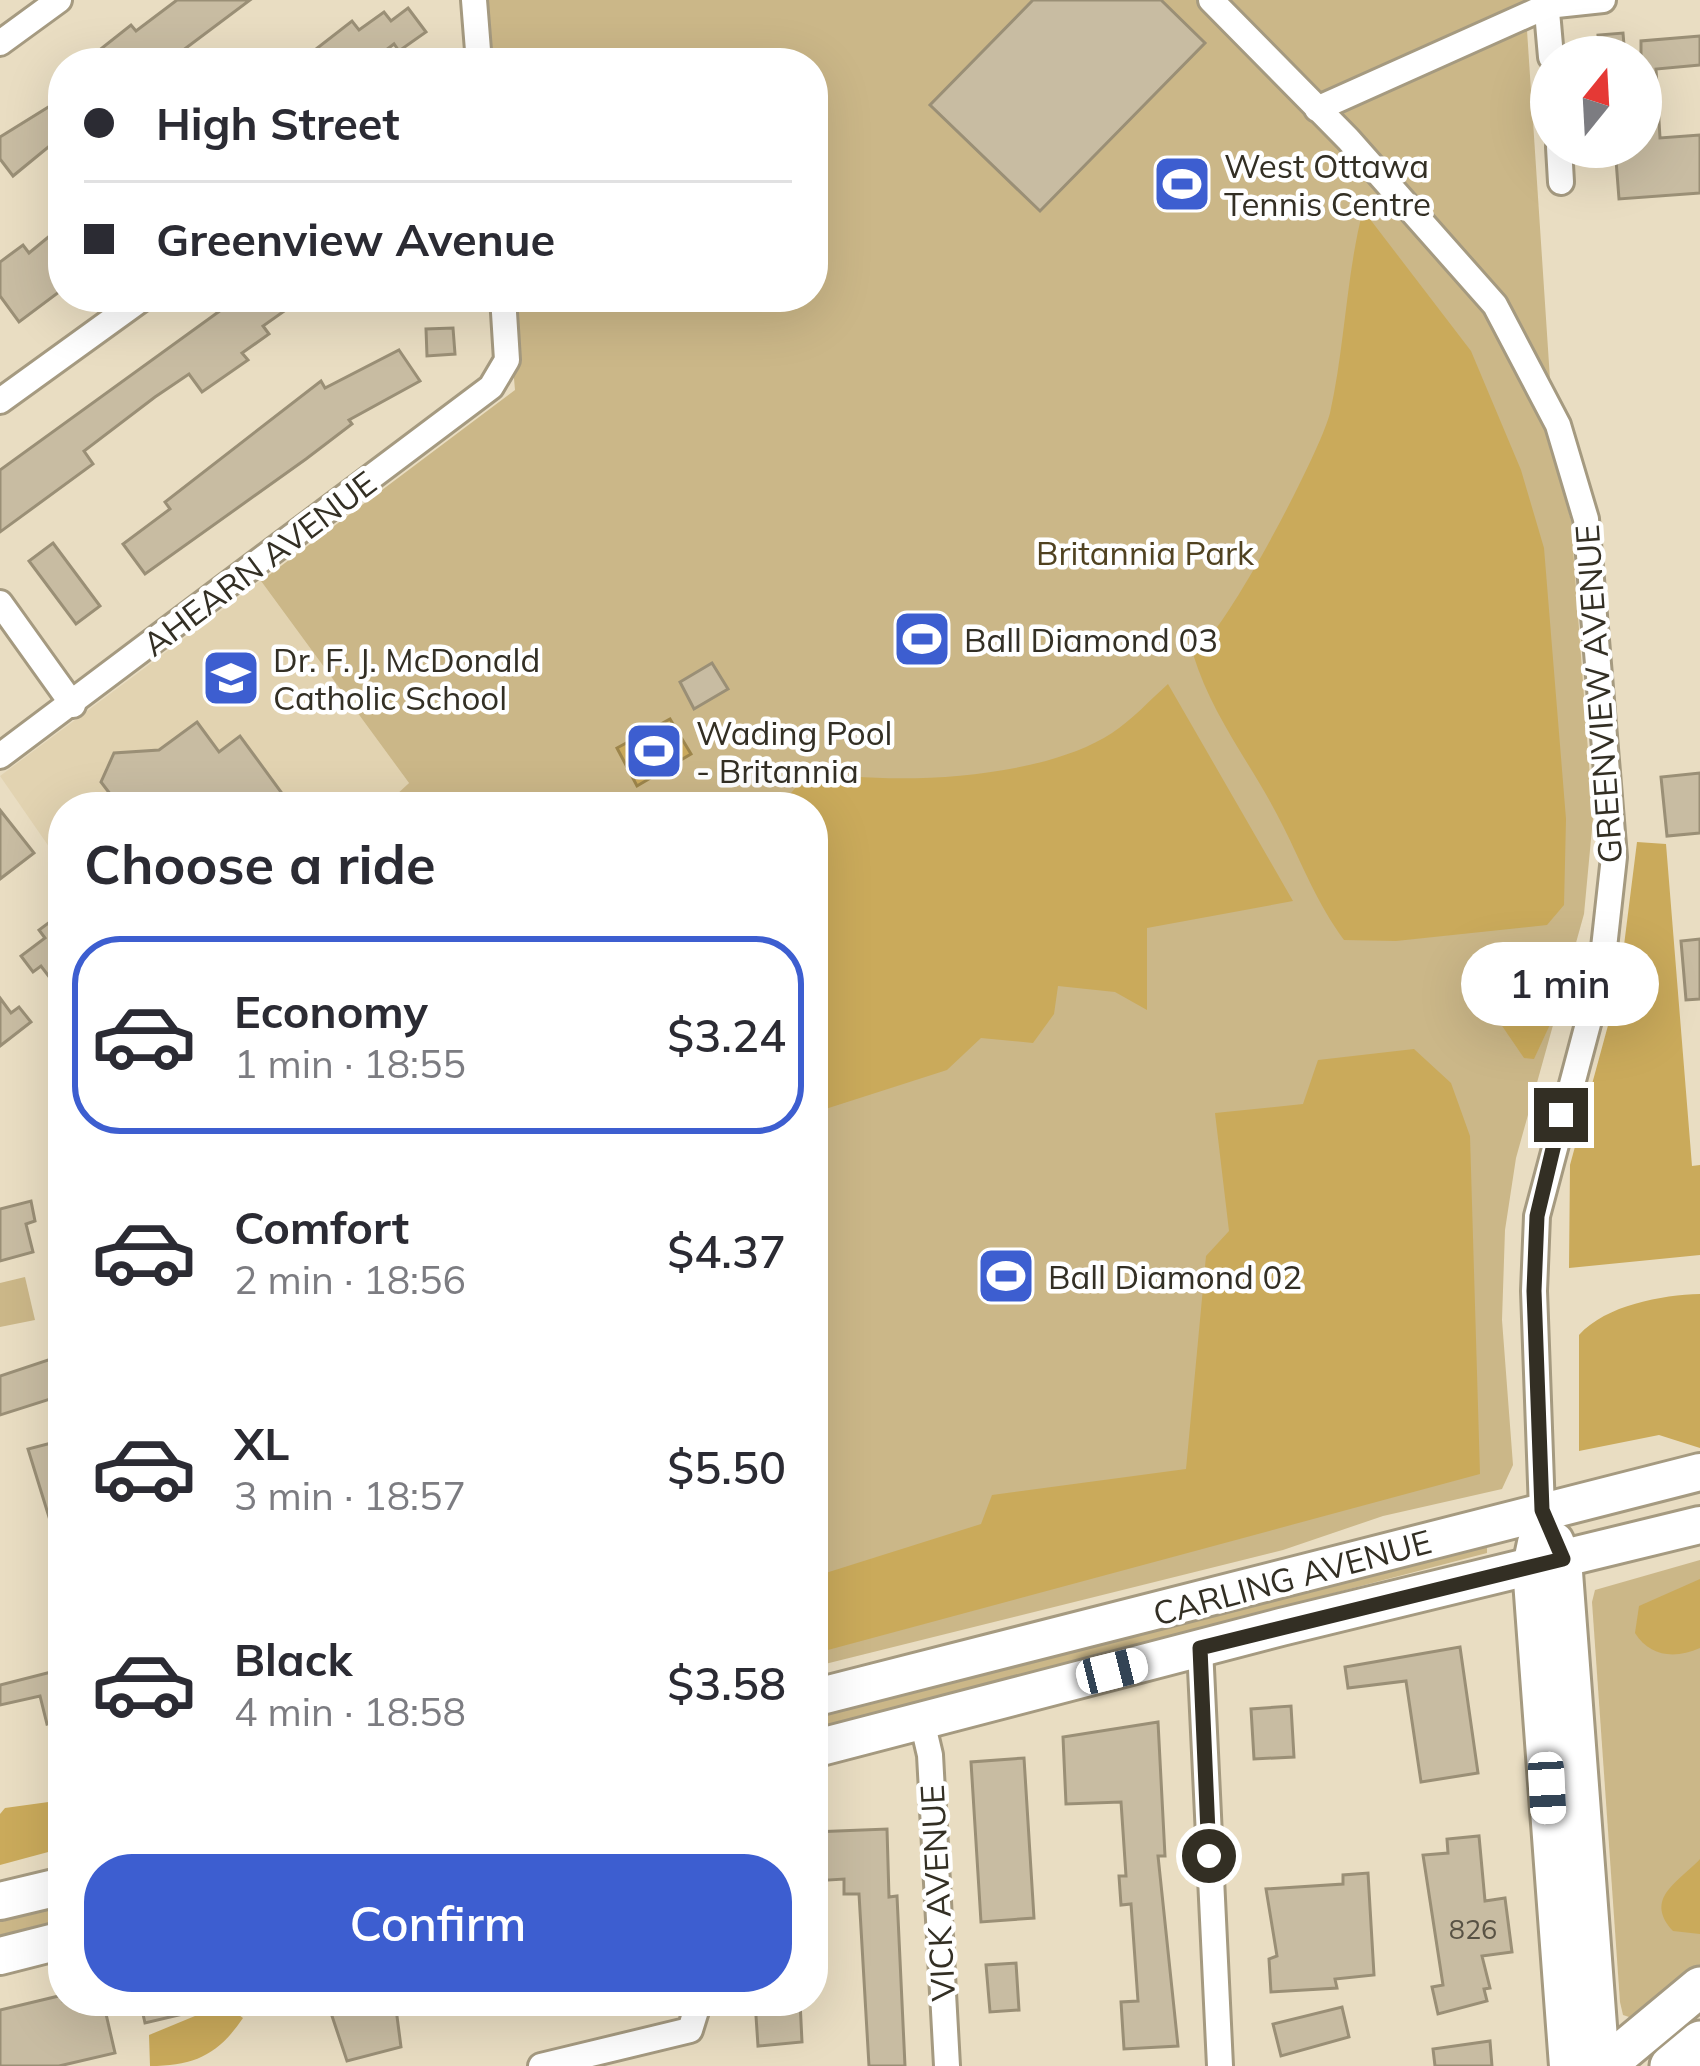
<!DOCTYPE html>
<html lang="en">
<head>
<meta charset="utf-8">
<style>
	body { margin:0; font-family:Mulish,sans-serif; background:#f7f7f7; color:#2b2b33; height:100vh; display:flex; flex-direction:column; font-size:45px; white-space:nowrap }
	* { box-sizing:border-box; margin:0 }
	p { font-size:39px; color:#7c7c81 }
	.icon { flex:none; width:66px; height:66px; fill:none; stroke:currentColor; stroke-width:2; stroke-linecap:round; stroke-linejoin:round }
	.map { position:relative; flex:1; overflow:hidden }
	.drawer { position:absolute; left:48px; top:792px; width:780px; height:1224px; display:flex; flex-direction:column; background:#fff; border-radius:48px; box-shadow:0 12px 48px #0002 }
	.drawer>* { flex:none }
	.top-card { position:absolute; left:48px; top:48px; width:780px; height:264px; border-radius:48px; box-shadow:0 12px 48px #0002; display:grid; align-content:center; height:264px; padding:0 36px; background:#fff }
	.needle { width:78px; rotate:18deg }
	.buttons { position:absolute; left:1530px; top:36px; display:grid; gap:24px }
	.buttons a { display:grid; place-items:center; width:132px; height:132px; border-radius:50%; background:#fff; box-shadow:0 12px 48px #0002; font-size:60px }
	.end { position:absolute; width:54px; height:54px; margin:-27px; border:15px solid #332f24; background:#fff; box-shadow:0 0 0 6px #fff }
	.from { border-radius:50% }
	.bubble { position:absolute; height:84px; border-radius:42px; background:#fff; box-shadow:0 12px 48px #0002; font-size:39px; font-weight:600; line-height:84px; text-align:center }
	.car { position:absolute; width:36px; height:72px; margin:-36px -18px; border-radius:15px; box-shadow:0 0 9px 3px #0007; background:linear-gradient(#fff 24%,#345 0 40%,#fff 0 76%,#345 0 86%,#fff 0) }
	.top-card b { display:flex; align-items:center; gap:42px; height:114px; font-size:45px }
	.top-card b+b { border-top:3px solid #e1e1e2 }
	.top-card i { width:30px; height:30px; background:#2b2b33 }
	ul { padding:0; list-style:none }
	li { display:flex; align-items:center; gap:36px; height:198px; margin:0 24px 18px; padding:0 12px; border:6px solid transparent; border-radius:48px }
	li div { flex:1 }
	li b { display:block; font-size:45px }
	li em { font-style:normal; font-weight:600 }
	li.on { border-color:#3d5ed0 }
	li>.icon { width:108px; height:108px; stroke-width:1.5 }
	h2 { padding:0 36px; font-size:54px; line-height:144px }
	.action { display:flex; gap:24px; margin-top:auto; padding:24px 36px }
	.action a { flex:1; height:138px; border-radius:48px; background:#3d5ed0; color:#fff; font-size:48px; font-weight:600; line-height:138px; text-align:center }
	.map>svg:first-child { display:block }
	.built { fill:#e2d3b1 }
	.green { fill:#cbb788 }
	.forest { fill:#caaa5b }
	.water { fill:#cbaa5c; stroke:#9d854b; stroke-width:3 }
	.building { fill:#c8bca2; stroke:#9a8f76; stroke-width:3 }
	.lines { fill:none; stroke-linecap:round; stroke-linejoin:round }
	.minor-casing { stroke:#a59a80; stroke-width:30 }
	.secondary-casing { stroke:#a59a80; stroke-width:42 }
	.primary-casing { stroke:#a59a80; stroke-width:45 }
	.minor { stroke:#fff; stroke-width:24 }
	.secondary { stroke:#fff; stroke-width:36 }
	.primary { stroke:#fff; stroke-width:39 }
	.route { stroke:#332f24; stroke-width:15 }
	.labels { text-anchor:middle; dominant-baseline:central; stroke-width:9; stroke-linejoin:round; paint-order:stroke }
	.number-label { font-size:27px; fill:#585244 }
	.poi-label { font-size:33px; fill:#332f24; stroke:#fff; text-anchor:start }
	.park-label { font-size:33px; fill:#504220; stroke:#fff }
	.street-label { font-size:33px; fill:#332f24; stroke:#fff }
</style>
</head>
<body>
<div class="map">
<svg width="1700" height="2066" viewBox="0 0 1700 2066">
	<rect width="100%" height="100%" fill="#e9ddc2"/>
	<!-- built -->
	<polygon class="built" points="261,581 409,783 383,807 63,807 63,867 0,776"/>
	<!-- green -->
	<g class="green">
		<polygon points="476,0 1525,0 1555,455 1571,521 1593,818 1584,914 1516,1158 1505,1230 1502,1320 1513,1465 1502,1489 1383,1516 1283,1550 813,1667 813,807 383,807 409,783 261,581 515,390 507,297 813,297 813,63 482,63"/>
		<polygon points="25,1277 35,1320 0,1327 0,1283"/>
		<polygon points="1474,1544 1487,1547 1487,1553 813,1729 813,1712"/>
		<polygon points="1700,1560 1700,1966 1635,2019 1623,2015 1620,2002 1592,1602 1595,1590"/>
		<polygon points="63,1903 63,1919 0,1935 0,1919"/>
	</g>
	<!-- forest -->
	<g class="forest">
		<path d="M 1363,210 L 1471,351 L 1521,470 L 1544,548 L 1566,819 L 1564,905 L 1547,925 L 1396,941 L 1344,940 C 1317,903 1303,866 1283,826 C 1254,767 1213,719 1193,654 C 1225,634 1320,453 1330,413 C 1345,346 1346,276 1363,210 Z"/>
		<path d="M 1168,684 L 1293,901 L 1147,928 L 1147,1010 L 1115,992 L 1058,986 L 1054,1014 L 1033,1043 L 981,1038 L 947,1070 L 813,1113 L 813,807 L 779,807 L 810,771 C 892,786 1040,780 1112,733 C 1132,720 1150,700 1168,684 Z"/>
		<polygon points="1637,842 1666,844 1692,1166 1700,1165 1700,1255 1569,1268 1570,1165 1619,985"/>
		<polygon points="1530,950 1558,965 1560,988 1553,1018 1534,1059 1524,1058 1470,979 1476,959"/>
		<polygon points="1414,1049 1451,1083 1470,1136 1480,1474 813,1654 813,1577 981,1524 992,1495 1186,1469 1206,1256 1229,1231 1215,1113 1303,1104 1318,1060"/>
		<path d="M 1700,1294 L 1700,1448 L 1659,1435 L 1579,1451 L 1579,1335 C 1606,1305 1662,1295 1700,1294 Z"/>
		<path d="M 1700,1579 L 1700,1648 C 1675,1659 1650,1657 1635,1633 L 1639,1606 Z"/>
		<polygon points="63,1800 63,1848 0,1865 0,1814 5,1808"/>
		<path d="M 1700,1859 L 1700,1934 L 1673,1931 C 1643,1898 1679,1882 1700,1859 Z"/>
		<path d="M 224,2004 L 243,2018 C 218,2055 194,2066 150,2066 L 149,2035 Z"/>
	</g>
	<!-- water -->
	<polygon class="water" points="670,719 691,754 637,786 617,748"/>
	<!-- building -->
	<g class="building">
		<polygon points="177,0 250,0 166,63 83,63 131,25 136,31"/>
		<polygon points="1033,0 1161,0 1205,43 1040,211 930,105"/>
		<polygon points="408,8 426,32 399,51 394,44 369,63 298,63 352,21 359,30 384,12 391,21"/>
		<polygon points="1623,33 1625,57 1600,57 1598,35"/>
		<polygon points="1700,36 1700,65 1656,69 1660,138 1700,135 1700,193 1619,199 1615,147 1641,147 1641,41"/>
		<polygon points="63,98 63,135 13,176 0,159 0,137"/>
		<polygon points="63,225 63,289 19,322 0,296 0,262 23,245 29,253"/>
		<polygon points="239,297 304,297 263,326 269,334 242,353 248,360 202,392 189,374 155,397 84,451 93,464 0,532 0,470"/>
		<polygon points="453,328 455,354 427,356 426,329"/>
		<polygon points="399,350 420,381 349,420 352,424 306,459 145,574 123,544 170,509 165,502 321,381 325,388"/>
		<polygon points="53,543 100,606 76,624 29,561"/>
		<polygon points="712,663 728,689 694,709 680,682"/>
		<polygon points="197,722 219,752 240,736 292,807 120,807 101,782 114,753 159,750"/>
		<polygon points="1700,773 1700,833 1667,836 1661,777"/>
		<polygon points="0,810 34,853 0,879"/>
		<polygon points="55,918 63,924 63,995 41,966 33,972 21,956 45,938 39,930"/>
		<polygon points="1700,939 1700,999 1686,1000 1681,941"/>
		<polygon points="0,998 11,1013 19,1007 31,1022 0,1046"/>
		<polygon points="31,1201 35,1221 26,1224 33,1252 0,1261 0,1209"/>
		<polygon points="63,1355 63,1395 0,1415 0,1376"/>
		<polygon points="63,1440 63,1543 57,1543 28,1449"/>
		<polygon points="1460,1647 1478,1773 1421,1782 1406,1681 1348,1688 1345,1667"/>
		<polygon points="63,1669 63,1719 47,1724 40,1696 0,1705 0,1685"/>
		<polygon points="1291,1706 1294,1757 1254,1759 1251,1709"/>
		<polygon points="1158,1722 1165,1856 1158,1856 1178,2046 1124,2049 1121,2002 1138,2001 1131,1904 1121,1905 1119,1876 1126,1876 1121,1802 1066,1804 1063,1737"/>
		<polygon points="1024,1758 1034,1918 981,1922 971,1762"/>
		<polygon points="887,1829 889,1897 897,1896 905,2066 869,2066 859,1894 844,1894 844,1879 813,1881 813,1832"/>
		<polygon points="1479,1836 1485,1901 1505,1898 1512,1952 1482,1956 1490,1988 1484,1989 1487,2001 1438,2014 1432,1987 1443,1985 1423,1855 1448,1853 1447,1839"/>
		<polygon points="1368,1873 1374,1975 1335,1979 1337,1988 1271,1992 1269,1959 1277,1956 1266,1889 1343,1884 1343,1875"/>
		<polygon points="1016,1963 1019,2010 990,2012 986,1965"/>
		<polygon points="63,1995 63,2001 103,2001 115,2053 59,2066 0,2066 0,2010"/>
		<polygon points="140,2001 207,2001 208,2008 145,2023"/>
		<polygon points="327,2001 395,2001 401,2047 347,2061"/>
		<polygon points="755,2001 800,2001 802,2042 758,2046"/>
		<polygon points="1342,2007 1349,2037 1281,2056 1273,2024"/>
		<polygon points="1490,2041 1492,2066 1435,2066 1433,2049"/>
	</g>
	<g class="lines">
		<defs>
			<g id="minor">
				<polyline points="474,0 479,63"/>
				<polyline points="1211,0 1348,139 1495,305 1558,425 1586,519 1614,857 1601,975 1537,1216 1534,1291 1542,1510"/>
				<polyline points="1546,0 1551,57"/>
				<polyline points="0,43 59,0"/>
				<polyline points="1317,109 1547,6 1603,0"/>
				<polyline points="1559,147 1561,182"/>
				<polyline points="0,401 144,297"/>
				<polyline points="0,603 73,705"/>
				<polyline points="0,756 491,387 507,360 503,297"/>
				<polyline points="1200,1648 1220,2066"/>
				<polyline points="922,1721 930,1755 947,2066"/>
				<polyline points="541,2066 690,2030 699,2001"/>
			</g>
			<g id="secondary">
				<polyline points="1555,1541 1563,1559 1601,2066"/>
				<polyline points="1536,1543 1531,1567 1568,2066"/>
				<polyline points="813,1698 1700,1472"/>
				<polyline points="813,1749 1281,1627 1700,1525"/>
				<polyline points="0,1901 63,1886"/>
				<polyline points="0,1956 63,1940"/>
			</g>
			<g id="primary">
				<polyline points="1605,2066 1700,1987"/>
				<polyline points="1670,2066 1700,2041"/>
			</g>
		</defs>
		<!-- minor casing -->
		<use href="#minor" class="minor-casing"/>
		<!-- secondary casing -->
		<use href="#secondary" class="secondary-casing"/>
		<!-- primary casing -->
		<use href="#primary" class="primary-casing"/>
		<!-- minor -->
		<use href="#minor" class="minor"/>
		<!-- secondary -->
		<use href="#secondary" class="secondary"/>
		<!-- primary -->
		<use href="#primary" class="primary"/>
	</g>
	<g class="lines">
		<!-- route -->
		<polyline class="route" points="1209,1856 1200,1648 1563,1559 1542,1510 1534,1291 1537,1216 1561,1115"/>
	</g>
	<!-- icons -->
	<defs>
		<symbol id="stadium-square" viewBox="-11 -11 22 22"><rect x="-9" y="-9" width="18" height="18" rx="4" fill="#3d5ed0" stroke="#fff"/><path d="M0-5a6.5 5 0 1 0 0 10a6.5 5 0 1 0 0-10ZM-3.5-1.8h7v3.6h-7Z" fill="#fff"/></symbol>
		<symbol id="school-square" viewBox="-11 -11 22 22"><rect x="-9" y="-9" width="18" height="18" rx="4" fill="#3d5ed0" stroke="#fff"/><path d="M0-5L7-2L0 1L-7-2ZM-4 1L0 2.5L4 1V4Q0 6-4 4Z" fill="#fff"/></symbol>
	</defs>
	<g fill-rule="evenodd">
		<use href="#stadium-square" x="1149" y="151" width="66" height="66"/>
		<use href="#stadium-square" x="889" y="606" width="66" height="66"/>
		<use href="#school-square" x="198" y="645" width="66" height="66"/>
		<use href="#stadium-square" x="621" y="718" width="66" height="66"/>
		<use href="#stadium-square" x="973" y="1243" width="66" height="66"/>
	</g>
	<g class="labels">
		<!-- number labels -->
		<g class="number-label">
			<text x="1473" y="1929">826</text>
		</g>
		<!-- poi labels -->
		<g class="poi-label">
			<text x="1224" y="165">West Ottawa<tspan x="1224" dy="38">Tennis Centre</tspan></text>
			<text x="964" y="639">Ball Diamond 03</text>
			<text x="273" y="659">Dr. F. J. McDonald<tspan x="273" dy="38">Catholic School</tspan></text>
			<text x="696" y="732">Wading Pool<tspan x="696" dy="38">- Britannia</tspan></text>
			<text x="1048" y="1276">Ball Diamond 02</text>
		</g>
		<!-- park labels -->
		<g class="park-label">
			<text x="1145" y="552">Britannia Park</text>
		</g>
		<!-- street labels -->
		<g class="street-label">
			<text transform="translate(259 563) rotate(-37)">AHEARN AVENUE</text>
			<text transform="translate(1598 694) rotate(-94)">GREENVIEW AVENUE</text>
			<text transform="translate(1292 1577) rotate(-15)">CARLING AVENUE</text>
			<text transform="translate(937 1893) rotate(-93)">VICK AVENUE</text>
		</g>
	</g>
</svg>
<div class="buttons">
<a><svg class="needle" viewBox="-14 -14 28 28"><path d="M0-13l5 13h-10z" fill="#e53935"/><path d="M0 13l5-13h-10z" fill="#7c7c81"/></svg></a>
</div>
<i class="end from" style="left:1209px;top:1856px"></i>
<i class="end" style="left:1561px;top:1115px"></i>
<div class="bubble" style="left:1461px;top:942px;width:198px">1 min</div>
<i class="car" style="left:1112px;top:1671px;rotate:76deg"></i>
<i class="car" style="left:1547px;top:1788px;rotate:177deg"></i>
<div class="top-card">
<b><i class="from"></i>High Street</b>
<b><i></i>Greenview Avenue</b>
</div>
<section class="drawer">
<h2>Choose a ride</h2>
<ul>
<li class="on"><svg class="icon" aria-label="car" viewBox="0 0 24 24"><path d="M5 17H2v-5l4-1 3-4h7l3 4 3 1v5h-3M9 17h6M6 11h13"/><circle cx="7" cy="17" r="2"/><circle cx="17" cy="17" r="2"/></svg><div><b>Economy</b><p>1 min · 18:55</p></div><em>$3.24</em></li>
<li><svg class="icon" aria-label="car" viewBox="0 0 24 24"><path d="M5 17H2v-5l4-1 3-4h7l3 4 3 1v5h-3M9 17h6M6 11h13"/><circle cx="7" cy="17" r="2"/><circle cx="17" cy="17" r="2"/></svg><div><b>Comfort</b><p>2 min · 18:56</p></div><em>$4.37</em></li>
<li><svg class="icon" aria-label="car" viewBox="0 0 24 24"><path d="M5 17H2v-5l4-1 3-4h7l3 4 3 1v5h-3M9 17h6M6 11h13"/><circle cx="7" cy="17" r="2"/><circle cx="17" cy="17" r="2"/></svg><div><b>XL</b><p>3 min · 18:57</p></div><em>$5.50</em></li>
<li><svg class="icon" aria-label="car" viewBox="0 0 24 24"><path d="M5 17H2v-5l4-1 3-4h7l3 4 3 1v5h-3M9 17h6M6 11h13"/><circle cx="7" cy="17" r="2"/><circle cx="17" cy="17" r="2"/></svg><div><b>Black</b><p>4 min · 18:58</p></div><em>$3.58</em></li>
</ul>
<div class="action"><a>Confirm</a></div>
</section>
</div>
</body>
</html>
